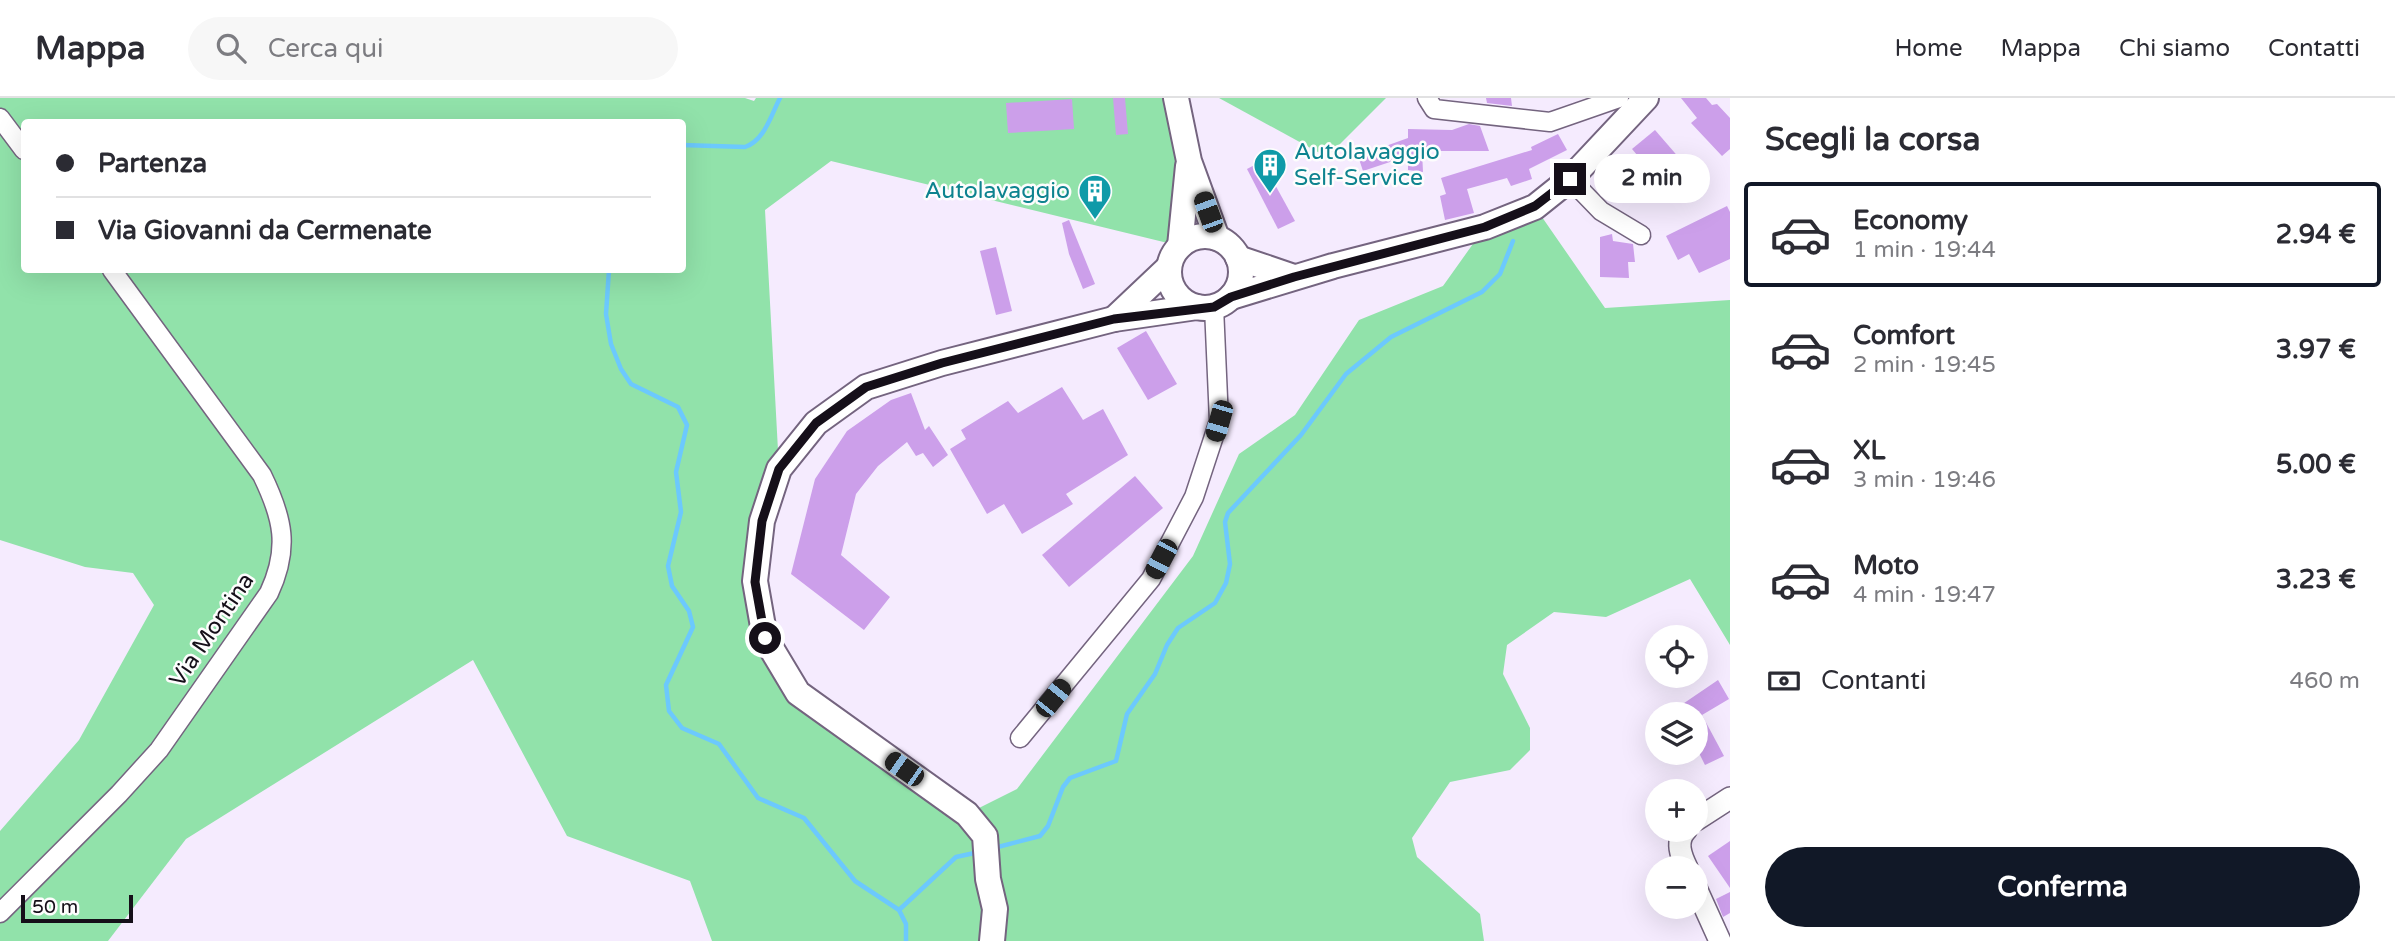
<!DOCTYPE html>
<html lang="it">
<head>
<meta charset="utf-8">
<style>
	body { margin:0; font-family:"Varela Round",sans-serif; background:#f7f7f7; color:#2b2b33; height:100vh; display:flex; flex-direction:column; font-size:26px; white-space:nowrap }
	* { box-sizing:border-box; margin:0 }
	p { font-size:23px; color:#7c7c81 }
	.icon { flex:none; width:38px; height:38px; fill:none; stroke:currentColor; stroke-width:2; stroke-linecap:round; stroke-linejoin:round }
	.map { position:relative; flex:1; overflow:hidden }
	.sheet { display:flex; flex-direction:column; background:#fff; width:665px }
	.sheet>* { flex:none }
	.top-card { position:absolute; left:21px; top:21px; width:665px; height:154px; border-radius:7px; box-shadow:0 7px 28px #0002; display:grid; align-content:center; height:154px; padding:0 35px; background:#fff }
	.tools { position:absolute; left:1645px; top:527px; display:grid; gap:14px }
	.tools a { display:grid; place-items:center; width:63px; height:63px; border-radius:50%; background:#fff; box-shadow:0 7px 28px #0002; font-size:35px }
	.scale { position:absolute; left:21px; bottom:18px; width:112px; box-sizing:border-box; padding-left:7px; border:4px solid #150f19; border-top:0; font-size:19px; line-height:24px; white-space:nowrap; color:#150f19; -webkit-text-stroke:5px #fdfdfd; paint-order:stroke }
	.end { position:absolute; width:32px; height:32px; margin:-16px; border:9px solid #150f19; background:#fff; box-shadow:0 0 0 4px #fff }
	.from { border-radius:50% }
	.bubble { position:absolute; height:49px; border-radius:24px; background:#fff; box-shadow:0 7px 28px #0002; font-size:23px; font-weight:700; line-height:49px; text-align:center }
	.car { position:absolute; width:21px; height:42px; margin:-21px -10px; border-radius:9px; box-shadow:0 0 5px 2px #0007; background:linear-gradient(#222 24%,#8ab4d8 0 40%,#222 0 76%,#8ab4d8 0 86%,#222 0) }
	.top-card b { display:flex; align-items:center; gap:24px; height:66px; font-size:26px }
	.top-card b+b { border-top:2px solid #e1e1e2 }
	.top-card i { width:18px; height:18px; background:#2b2b33 }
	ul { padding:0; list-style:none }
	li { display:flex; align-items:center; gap:21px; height:105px; margin:0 14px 10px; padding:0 21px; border:4px solid transparent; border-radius:7px }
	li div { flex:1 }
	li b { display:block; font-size:26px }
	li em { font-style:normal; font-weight:700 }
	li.on { border-color:#111827 }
	li>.icon { width:63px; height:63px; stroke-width:1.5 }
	h2 { padding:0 35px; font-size:32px; line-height:84px }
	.pay { display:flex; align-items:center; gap:18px; height:77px; padding:0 35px; font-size:26px }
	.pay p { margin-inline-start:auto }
	.button { display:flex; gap:14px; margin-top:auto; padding:14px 35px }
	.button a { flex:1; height:80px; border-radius:42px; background:#111827; color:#fff; font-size:28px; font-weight:700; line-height:80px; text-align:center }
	header { display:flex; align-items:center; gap:42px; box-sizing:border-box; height:98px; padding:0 35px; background:#fff; border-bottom:2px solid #e1e1e2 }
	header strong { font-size:33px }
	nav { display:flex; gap:38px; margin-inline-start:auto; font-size:24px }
	.search { width:490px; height:63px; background:#f7f7f7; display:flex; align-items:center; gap:18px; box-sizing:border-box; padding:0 24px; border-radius:38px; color:#7c7c81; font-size:26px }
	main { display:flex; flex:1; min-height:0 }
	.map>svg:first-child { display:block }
	.green { fill:#91e2aa; fill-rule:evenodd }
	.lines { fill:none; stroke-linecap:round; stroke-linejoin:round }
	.stream { stroke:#6cc9fd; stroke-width:4.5 }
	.building { fill:#cc9fea }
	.minor-casing { stroke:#74647f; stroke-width:21 }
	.tertiary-casing { stroke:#74647f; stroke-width:24 }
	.secondary-casing { stroke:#74647f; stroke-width:28 }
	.minor { stroke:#fff; stroke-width:18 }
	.tertiary { stroke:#fff; stroke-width:21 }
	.secondary { stroke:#fff; stroke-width:24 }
	.route { stroke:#150f19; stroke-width:9 }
	.labels { text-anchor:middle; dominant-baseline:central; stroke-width:5; stroke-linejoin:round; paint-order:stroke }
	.culture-label { font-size:23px; fill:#0d838f; stroke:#fdfdfd; text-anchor:start }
	.street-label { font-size:23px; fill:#150f19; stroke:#fdfdfd }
</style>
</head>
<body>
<header>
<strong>Mappa</strong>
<div class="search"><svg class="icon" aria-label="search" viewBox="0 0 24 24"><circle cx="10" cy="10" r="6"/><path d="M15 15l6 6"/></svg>Cerca qui</div>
<nav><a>Home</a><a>Mappa</a><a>Chi siamo</a><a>Contatti</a></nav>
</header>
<main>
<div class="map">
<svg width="1730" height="843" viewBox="0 0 1730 843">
	<rect width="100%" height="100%" fill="#f5ebfe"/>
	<!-- green -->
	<g class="green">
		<path d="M 0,0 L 745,0 L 754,3 L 756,0 L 1172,0 L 1180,148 L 831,63 L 765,112 L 779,371 L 755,483 L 798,595 L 967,716 L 1017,691 L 1193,458 L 1239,356 L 1295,317 L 1359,222 L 1443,188 L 1485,129 L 1535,109 L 1605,210 L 1730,202 L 1730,547 L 1690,481 L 1606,519 L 1554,514 L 1507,547 L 1503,576 L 1530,630 L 1530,652 L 1510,672 L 1450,684 L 1412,740 L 1417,759 L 1480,816 L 1484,843 L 712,843 L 690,783 L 567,738 L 473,562 L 186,741 L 108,843 L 0,843 L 0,733 L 79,642 L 154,507 L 133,475 L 85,469 L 0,442 ZM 24,24 L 682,24 L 682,172 L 24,172 Z"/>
		<polygon points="1219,0 1386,0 1327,59"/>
	</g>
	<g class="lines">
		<!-- stream -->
		<g class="stream">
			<path d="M 682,47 L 745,49 C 765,42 771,17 780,0"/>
			<polyline points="609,172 606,216 611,246 621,271 631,286 678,309 687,327 676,374 681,414 668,468 672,488 689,513 693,529 666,587 669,613 682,630 719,646 758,700 804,720 855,783 899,812 906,826 906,843"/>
			<polyline points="994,750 1040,738 1048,728 1063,689 1070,680 1116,663 1127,616 1155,576 1167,547 1178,530 1215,505 1226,485 1230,466 1225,424 1228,415 1301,337 1346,276 1391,239 1482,194 1500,176 1513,143"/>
			<polyline points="899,812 956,759 979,754"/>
		</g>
	</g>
	<!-- building -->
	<g class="building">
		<polygon points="1113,0 1125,0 1128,36 1116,37"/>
		<polygon points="1486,0 1511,0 1512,8 1487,5"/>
		<polygon points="1681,0 1706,0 1712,7 1717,6 1730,20 1730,51 1722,58 1691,25 1697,20"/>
		<polygon points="1072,1 1074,31 1008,35 1006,5"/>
		<polygon points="1469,26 1480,28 1489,53 1422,53 1423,74 1408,72 1408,58 1363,73 1358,58 1408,40 1408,31 1452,32"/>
		<polygon points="1655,32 1700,84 1677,104 1632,51"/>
		<polygon points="1558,36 1567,52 1529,71 1532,81 1511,88 1507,80 1467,91 1474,115 1445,122 1440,98 1446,96 1441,80 1532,52 1531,49"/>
		<polygon points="1262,63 1295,123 1278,131 1247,71"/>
		<polygon points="1727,108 1730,114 1730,161 1699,175 1689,156 1678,162 1666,138"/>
		<polygon points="1069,122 1095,186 1083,191 1069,156 1062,125"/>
		<polygon points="1612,136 1613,143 1633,146 1635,164 1628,164 1629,180 1600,179 1600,139"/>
		<polygon points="996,149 1012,213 996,217 980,153"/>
		<polygon points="1146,233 1177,286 1148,302 1117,250"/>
		<polygon points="1062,289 1083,322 1103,311 1128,357 1066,396 1073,406 1022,436 1004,406 987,416 950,351 966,341 961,332 1008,303 1018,315"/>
		<polygon points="911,295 925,332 929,328 948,357 933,369 923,355 916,358 907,344 878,368 856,396 841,457 890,499 864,532 791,476 815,381 847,333 891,302"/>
		<polygon points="1135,378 1163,410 1069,489 1042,457"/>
		<polygon points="1718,582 1729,601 1702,617 1724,658 1705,667 1696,649 1696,616 1668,616"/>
		<polygon points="1730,743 1730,790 1708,758"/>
		<polygon points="1730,794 1730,815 1723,819 1716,801"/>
	</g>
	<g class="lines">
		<defs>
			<g id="minor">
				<polyline points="1427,0 1434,11 1550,24 1619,0"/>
				<polyline points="0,20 24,52"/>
				<polyline points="1570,81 1601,113 1641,137"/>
				<polyline points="1020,640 1151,481 1194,399 1219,323 1214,209"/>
				<path d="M 0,815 L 119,696 L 159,652 L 269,495 C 290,450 283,420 262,377 L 112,172"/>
			</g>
			<g id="tertiary">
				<polyline points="1696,722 1730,700"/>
				<path d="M 1686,732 C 1675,743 1681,758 1687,770"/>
				<polyline points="1696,790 1720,843"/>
			</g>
			<g id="secondary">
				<polyline points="1176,0 1189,63 1217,140"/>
				<circle cx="1205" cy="174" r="36"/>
				<polyline points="1180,148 1188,68"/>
				<polyline points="1238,160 1294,179"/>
				<polyline points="1231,199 1333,168 1485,129 1535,109 1570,81 1646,0"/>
				<polyline points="1114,221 1169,169"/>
				<polyline points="992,843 995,811 988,781 985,738 967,716 798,595 765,540 755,483 762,423 779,371 816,325 866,289 942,265 1114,221 1197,209"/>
			</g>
		</defs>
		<!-- minor casing -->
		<use href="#minor" class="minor-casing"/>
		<!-- tertiary casing -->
		<use href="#tertiary" class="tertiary-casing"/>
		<!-- secondary casing -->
		<use href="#secondary" class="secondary-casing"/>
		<!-- minor -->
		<use href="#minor" class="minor"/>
		<!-- tertiary -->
		<use href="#tertiary" class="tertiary"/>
		<!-- secondary -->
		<use href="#secondary" class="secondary"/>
	</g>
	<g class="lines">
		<!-- route -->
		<polyline class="route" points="765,540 755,484 762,423 779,371 816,325 866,289 942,265 1114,221 1214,209 1231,199 1294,179 1485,129 1535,108 1570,81"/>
	</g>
	<!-- icons -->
	<defs>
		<symbol id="building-pin" viewBox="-11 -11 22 30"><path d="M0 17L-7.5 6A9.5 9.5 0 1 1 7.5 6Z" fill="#0f9aa8" stroke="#fdfdfd"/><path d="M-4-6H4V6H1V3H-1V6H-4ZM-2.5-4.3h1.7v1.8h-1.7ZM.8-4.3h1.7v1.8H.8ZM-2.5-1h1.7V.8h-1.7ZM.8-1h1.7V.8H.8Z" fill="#fff"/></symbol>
	</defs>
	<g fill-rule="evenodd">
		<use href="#building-pin" x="1251" y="48" width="38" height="52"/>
		<use href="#building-pin" x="1076" y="74" width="38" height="52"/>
	</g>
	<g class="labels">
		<!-- culture labels -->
		<g class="culture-label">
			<text x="1294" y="54">Autolavaggio<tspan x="1294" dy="26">Self-Service</tspan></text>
			<text x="1070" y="93" text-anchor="end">Autolavaggio</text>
		</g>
		<!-- street labels -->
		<g class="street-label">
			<text transform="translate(212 532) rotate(-56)">Via Montina</text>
		</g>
	</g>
</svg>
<div class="tools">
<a><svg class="icon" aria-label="locate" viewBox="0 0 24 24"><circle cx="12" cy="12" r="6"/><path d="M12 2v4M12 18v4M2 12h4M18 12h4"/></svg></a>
<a><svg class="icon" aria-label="layers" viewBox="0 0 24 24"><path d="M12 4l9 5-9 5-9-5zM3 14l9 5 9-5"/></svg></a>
<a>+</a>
<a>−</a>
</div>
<div class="scale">50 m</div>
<i class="end from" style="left:765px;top:540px"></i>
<i class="end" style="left:1570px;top:81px"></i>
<div class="bubble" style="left:1594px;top:56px;width:116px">2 min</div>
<i class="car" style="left:1208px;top:114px;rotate:340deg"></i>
<i class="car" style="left:1219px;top:323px;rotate:196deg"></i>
<i class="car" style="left:1161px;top:461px;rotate:208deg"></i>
<i class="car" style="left:1053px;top:600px;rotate:39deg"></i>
<i class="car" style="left:904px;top:671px;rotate:305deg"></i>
<div class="top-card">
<b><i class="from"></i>Partenza</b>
<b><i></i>Via Giovanni da Cermenate</b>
</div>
</div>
<section class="sheet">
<h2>Scegli la corsa</h2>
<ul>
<li class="on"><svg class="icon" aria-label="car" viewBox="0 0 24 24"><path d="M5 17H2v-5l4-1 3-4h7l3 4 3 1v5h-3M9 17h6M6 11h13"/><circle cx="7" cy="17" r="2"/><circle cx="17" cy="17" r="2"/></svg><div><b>Economy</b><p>1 min · 19:44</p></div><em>2.94 €</em></li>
<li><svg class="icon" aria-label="car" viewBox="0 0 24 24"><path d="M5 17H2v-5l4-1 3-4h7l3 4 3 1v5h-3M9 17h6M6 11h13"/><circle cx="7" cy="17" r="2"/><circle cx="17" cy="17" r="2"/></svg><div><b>Comfort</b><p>2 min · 19:45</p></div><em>3.97 €</em></li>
<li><svg class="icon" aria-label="car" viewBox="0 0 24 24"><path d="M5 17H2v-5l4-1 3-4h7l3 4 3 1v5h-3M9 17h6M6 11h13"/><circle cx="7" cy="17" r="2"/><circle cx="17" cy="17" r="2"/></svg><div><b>XL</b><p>3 min · 19:46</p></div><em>5.00 €</em></li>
<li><svg class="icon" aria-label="car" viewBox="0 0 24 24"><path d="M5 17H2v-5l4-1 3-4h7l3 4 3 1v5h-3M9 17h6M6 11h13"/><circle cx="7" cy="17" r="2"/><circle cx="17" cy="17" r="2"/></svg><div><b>Moto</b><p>4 min · 19:47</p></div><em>3.23 €</em></li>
</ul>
<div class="pay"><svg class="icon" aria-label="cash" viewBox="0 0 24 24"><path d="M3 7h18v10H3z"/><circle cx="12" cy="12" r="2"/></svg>Contanti<p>460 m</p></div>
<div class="button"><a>Conferma</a></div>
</section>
</main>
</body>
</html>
